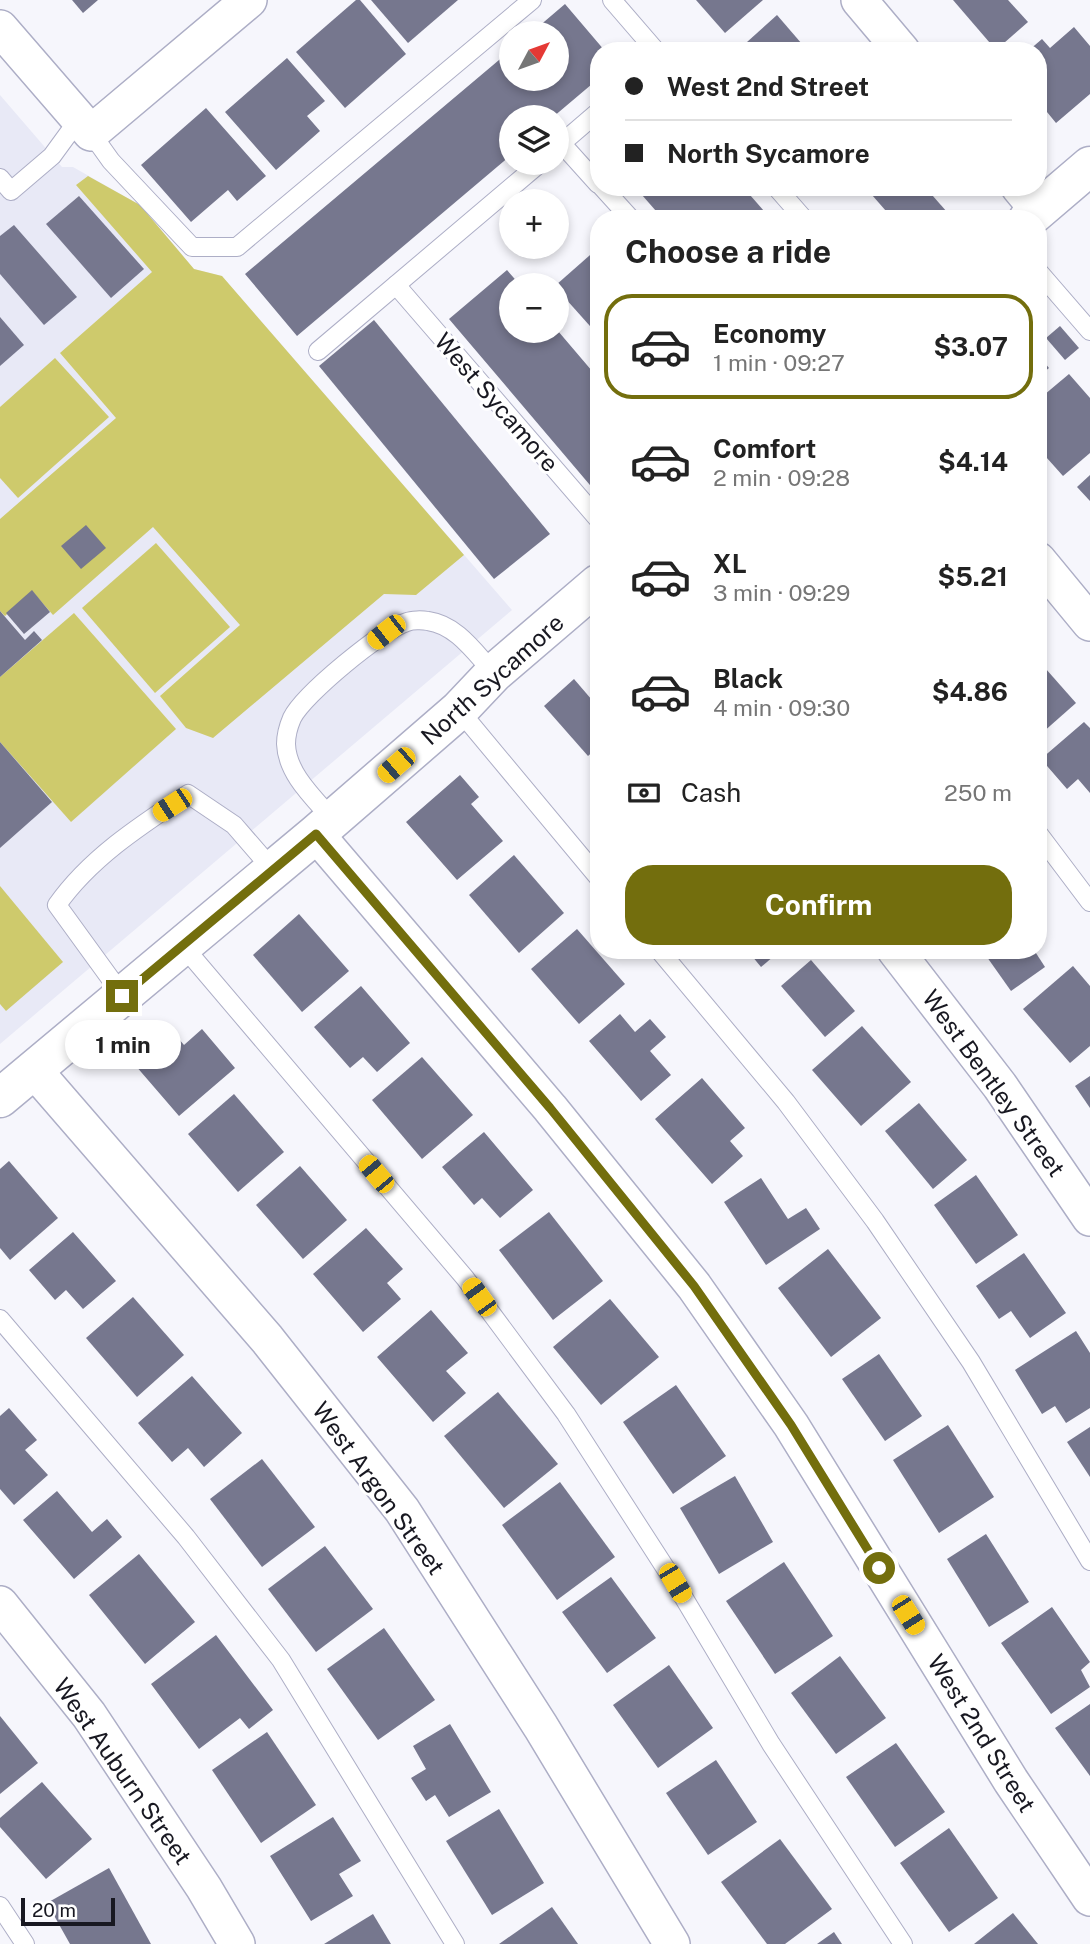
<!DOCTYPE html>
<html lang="en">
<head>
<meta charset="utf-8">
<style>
	body { margin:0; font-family:"Public Sans",sans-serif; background:#f2f2f2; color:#222; height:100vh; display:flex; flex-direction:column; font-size:26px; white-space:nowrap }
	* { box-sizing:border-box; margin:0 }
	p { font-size:23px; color:#767676 }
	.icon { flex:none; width:38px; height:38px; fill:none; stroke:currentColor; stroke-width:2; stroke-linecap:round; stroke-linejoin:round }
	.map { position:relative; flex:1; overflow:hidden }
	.panel { position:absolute; left:590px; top:210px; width:457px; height:749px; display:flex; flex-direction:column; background:#fff; border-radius:28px; box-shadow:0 4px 10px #0003 }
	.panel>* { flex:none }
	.top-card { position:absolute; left:590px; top:42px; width:457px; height:154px; border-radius:28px; box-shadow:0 4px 10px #0003; display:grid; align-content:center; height:154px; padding:0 35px; background:#fff }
	.needle { width:46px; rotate:49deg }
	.controls { position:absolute; left:499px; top:21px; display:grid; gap:14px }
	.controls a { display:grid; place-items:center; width:70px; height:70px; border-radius:50%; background:#fff; box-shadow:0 4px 10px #0003; font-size:35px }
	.scale { position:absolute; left:21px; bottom:18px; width:94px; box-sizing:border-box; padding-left:7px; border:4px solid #181821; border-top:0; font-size:19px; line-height:24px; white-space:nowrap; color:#181821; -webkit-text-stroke:5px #fff; paint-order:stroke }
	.end { position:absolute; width:32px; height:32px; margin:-16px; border:9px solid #736e0d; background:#fff; box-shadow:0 0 0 4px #fff }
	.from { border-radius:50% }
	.bubble { position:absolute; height:49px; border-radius:24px; background:#fff; box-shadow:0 4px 10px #0003; font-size:23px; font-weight:700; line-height:49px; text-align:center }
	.car { position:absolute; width:21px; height:42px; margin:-21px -10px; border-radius:9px; box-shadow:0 0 5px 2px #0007; background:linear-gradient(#f5c518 24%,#345 0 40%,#f5c518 0 76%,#345 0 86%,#f5c518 0) }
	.top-card b { display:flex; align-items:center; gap:24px; height:66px; font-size:26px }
	.top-card b+b { border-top:2px solid #e0e0e0 }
	.top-card i { width:18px; height:18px; background:#222 }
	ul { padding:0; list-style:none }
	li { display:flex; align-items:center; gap:21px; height:105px; margin:0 14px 10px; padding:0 21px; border:4px solid transparent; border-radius:28px }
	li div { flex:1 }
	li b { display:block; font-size:26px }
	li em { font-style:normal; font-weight:700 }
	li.active { border-color:#736e0d }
	li>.icon { width:63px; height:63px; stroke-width:1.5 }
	h2 { padding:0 35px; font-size:32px; line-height:84px }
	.pay { display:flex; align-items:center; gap:18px; height:77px; padding:0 35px; font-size:26px }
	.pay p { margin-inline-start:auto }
	.primary-button { display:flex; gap:14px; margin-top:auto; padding:14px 35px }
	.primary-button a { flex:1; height:80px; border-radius:28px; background:#736e0d; color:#fff; font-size:28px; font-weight:700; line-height:80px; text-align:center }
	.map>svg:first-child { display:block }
	.built { fill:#e8e9f6 }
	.green { fill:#ceca6c }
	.building { fill:#76778e }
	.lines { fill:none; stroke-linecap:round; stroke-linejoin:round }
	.lane-casing { stroke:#adaec6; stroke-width:20 }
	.street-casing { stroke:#adaec6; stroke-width:38 }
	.secondary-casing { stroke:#adaec6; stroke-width:41 }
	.lane { stroke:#fff; stroke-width:18 }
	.street { stroke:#fff; stroke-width:35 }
	.secondary { stroke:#fff; stroke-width:38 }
	.route { stroke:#736e0d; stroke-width:9 }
	.labels { text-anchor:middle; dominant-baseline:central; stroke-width:6; stroke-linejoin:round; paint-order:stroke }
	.street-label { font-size:24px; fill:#181821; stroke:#fff }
</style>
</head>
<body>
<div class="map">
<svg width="1090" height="1944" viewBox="0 0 1090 1944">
	<rect width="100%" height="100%" fill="#f6f6fc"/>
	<!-- built -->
	<polygon class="built" points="0,95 62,167 73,167 140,205 194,269 222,276 512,610 0,1044"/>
	<!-- green -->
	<g class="green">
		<polygon points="88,176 140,205 194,269 222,276 464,555 416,595 384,594 213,738 186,728 160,696 240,625 153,527 53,615 32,591 5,616 0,611 0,519 116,418 60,353 152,272 76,185"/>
		<polygon points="55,358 109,417 18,498 0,478 0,407"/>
		<polygon points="156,543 230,627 155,693 82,608"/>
		<polygon points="74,613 176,729 71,822 0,742 0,677"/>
		<polygon points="0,886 63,962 6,1011 0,1004"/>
	</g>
	<!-- building -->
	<g class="building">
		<polygon points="72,0 98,0 83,13"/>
		<polygon points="356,0 360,0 406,54 345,108 296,52"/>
		<polygon points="371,0 458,0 408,43"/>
		<polygon points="696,0 763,0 725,33"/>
		<polygon points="953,0 1008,0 1028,22 996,50"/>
		<polygon points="565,4 605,51 598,51 598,79 553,117 511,117 510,156 297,336 245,274 511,50 511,79 556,79 556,33 531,33"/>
		<polygon points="777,15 808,51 737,51"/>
		<polygon points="1074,27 1090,46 1090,94 1056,123 1038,101 1038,51 1028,51 1042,39 1050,48"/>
		<polygon points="287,58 325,101 307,116 320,131 276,170 225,112"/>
		<polygon points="206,108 266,176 237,201 228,190 191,222 141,165"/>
		<polygon points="635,187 743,187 771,219 663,219"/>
		<polygon points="865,187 925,187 947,212 940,219 893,219"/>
		<polygon points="79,196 144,269 111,298 46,224"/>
		<polygon points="14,225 77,297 44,325 0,274 0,236"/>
		<polygon points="598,248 598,335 556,288 556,285"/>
		<polygon points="507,270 520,285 511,285 511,331 558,331 598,378 598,488 595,491 449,319"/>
		<polygon points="0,317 24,345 0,366"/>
		<polygon points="374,320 550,534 494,579 319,366"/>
		<polygon points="1060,326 1079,348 1065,360 1046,338"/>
		<polygon points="1038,355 1049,368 1038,377"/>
		<polygon points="1069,374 1090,398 1090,453 1063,476 1038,448 1038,400"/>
		<polygon points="1090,475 1090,501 1077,487"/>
		<polygon points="86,525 106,548 81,569 61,546"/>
		<polygon points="32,590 50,612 24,634 6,613"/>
		<polygon points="0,611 25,640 34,631 42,640 0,677"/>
		<polygon points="1038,660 1076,703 1042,733 1038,729"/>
		<polygon points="574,679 598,707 598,747 588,756 544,706"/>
		<polygon points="1084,722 1090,728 1090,793 1078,779 1067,789 1041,759"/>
		<polygon points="0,742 52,802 0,848"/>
		<polygon points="460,775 479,797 471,804 503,841 457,880 406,822"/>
		<polygon points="514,855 564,913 519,953 469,895"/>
		<polygon points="299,914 349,971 302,1012 253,955"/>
		<polygon points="577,929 625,984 579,1024 531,969"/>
		<polygon points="747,950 781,950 761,967"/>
		<polygon points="982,950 1034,950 1045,967 1011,991"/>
		<polygon points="811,960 855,1011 825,1037 781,986"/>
		<polygon points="1073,966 1090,986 1090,1046 1070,1063 1023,1009"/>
		<polygon points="361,986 410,1043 377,1072 363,1057 350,1068 314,1027"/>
		<polygon points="620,1014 635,1032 650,1019 666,1037 650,1051 671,1075 641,1101 589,1041"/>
		<polygon points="167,1025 184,1045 202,1029 235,1068 179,1116 129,1058"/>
		<polygon points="862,1026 911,1082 861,1126 812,1070"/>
		<polygon points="422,1057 473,1115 422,1159 372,1100"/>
		<polygon points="1090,1076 1090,1108 1075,1086"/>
		<polygon points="702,1078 745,1128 730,1141 743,1156 712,1184 655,1119"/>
		<polygon points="234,1094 284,1152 238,1192 188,1134"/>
		<polygon points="919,1103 967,1160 933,1189 885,1131"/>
		<polygon points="484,1132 533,1190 500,1218 482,1198 474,1205 442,1167"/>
		<polygon points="9,1161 58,1218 10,1260 0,1248 0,1169"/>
		<polygon points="300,1166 347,1220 303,1259 256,1205"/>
		<polygon points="976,1175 1018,1235 976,1264 934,1205"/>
		<polygon points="761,1178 788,1219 806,1208 820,1229 766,1265 724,1202"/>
		<polygon points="549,1212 603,1281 553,1320 499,1250"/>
		<polygon points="366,1228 403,1269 387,1283 401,1299 363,1332 313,1274"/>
		<polygon points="73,1232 116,1281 83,1309 66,1290 55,1300 29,1270"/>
		<polygon points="828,1249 881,1318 831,1357 778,1288"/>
		<polygon points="1024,1253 1066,1313 1030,1338 1011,1311 999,1319 976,1286"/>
		<polygon points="133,1297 184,1355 137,1397 86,1338"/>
		<polygon points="610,1299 659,1357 601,1405 553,1347"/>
		<polygon points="431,1310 468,1353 446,1371 466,1393 433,1422 377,1357"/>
		<polygon points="1076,1331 1090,1353 1090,1408 1066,1423 1055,1406 1042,1414 1015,1370"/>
		<polygon points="879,1354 922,1416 885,1441 842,1379"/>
		<polygon points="192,1376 242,1433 204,1467 188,1448 172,1462 138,1423"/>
		<polygon points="676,1385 726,1456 673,1494 623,1422"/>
		<polygon points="498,1392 558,1464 504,1508 444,1436"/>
		<polygon points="9,1408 37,1440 25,1450 48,1475 14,1505 0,1489 0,1416"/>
		<polygon points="948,1425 994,1497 939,1533 893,1460"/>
		<polygon points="1090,1427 1090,1477 1067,1442"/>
		<polygon points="262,1459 315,1527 262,1567 210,1499"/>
		<polygon points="735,1476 773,1542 719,1574 680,1508"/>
		<polygon points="560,1482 615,1557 557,1600 502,1525"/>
		<polygon points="57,1491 92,1532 107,1519 122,1537 74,1579 23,1520"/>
		<polygon points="986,1534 1029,1602 989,1627 947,1559"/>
		<polygon points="325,1546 373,1609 316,1652 268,1589"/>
		<polygon points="139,1554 195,1622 145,1664 89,1595"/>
		<polygon points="784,1562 833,1636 775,1674 726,1601"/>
		<polygon points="611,1577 656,1638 607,1673 562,1612"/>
		<polygon points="1052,1607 1090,1662 1081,1670 1090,1687 1051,1714 1001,1643"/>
		<polygon points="384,1628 435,1700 378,1740 327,1669"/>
		<polygon points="216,1635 273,1710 249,1729 240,1718 199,1749 151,1684"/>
		<polygon points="840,1656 886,1718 836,1754 791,1693"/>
		<polygon points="669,1665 713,1728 658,1768 613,1705"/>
		<polygon points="1090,1704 1090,1776 1055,1728"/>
		<polygon points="0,1716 38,1763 0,1794"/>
		<polygon points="450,1724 491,1792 449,1817 435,1795 426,1801 411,1778 426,1769 413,1746"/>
		<polygon points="267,1732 316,1805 261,1843 212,1770"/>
		<polygon points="896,1743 945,1812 895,1847 846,1777"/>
		<polygon points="716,1760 757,1822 708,1855 666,1793"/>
		<polygon points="42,1782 92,1839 46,1879 0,1827 0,1818"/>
		<polygon points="499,1809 544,1883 492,1915 446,1841"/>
		<polygon points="333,1817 361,1861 339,1874 353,1896 311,1921 270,1856"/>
		<polygon points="949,1828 998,1898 949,1932 900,1863"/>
		<polygon points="780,1839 832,1909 785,1944 767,1944 721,1882"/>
		<polygon points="109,1868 151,1944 70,1944 47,1903"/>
		<polygon points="552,1907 578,1944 499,1944"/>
		<polygon points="1013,1913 1038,1944 974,1944"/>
		<polygon points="373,1914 391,1944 324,1944"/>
		<polygon points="834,1932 842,1944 817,1944"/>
	</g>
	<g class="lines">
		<defs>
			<g id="lane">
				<polyline points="612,0 656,51"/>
				<polyline points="91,133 111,161 192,247 237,247 532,0"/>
				<polyline points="562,144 598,184"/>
				<polyline points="556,148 598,112"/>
				<polyline points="0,178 11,191 52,156 79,119"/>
				<polyline points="602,187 631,219"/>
				<polyline points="776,187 804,219"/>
				<polyline points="1038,271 1090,331"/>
				<polyline points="396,285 598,519"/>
				<polyline points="318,351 540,163"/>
				<polyline points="459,710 598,877"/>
				<path d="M 333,820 C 314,798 287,774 286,744 C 286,736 289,725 292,718 C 304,694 382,630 407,622 C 412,620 422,620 428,621 C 457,625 475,653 494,673"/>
				<polyline points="1038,833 1090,902"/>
				<polyline points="183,946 465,1278 566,1414 675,1583 771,1744 903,1944"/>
				<polyline points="659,950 786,1102 875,1221 971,1362 1090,1561"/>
				<path d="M 123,996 L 57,905 C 90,858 141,825 188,794 L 234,825 L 273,870"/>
				<polyline points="0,1319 186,1537 281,1660 455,1944"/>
				<polyline points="0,1906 25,1944"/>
			</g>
			<g id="street">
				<polyline points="859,0 902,51"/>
				<polyline points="0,28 91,133 249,0"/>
				<polyline points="1019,187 1038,210"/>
				<polyline points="1038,560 1090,623"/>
				<polyline points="316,834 550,1108 694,1286 791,1425 1011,1781 1090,1898"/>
				<polyline points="895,950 1000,1086 1090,1218"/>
				<polyline points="34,1070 267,1339 402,1510 541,1727 672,1944"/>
				<polyline points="0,1604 89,1715 204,1888 237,1944"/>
			</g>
			<g id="secondary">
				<polyline points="1028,219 1090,166"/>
				<polyline points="0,1098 316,834 459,710 494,673 598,584"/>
			</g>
		</defs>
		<!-- lane casing -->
		<use href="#lane" class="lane-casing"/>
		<!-- street casing -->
		<use href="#street" class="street-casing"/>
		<!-- secondary casing -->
		<use href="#secondary" class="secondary-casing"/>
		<!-- lane -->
		<use href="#lane" class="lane"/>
		<!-- street -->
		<use href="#street" class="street"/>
		<!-- secondary -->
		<use href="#secondary" class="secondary"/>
	</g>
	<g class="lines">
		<!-- route -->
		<polyline class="route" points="122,996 316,834 550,1108 694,1286 791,1425 879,1568"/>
	</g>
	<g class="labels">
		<!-- street labels -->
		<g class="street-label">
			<text transform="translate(497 402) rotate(49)">West Sycamore</text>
			<text transform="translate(492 679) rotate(-42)">North Sycamore</text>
			<text transform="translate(994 1083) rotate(54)">West Bentley Street</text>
			<text transform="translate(379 1488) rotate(54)">West Argon Street</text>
			<text transform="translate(982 1733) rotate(58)">West 2nd Street</text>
			<text transform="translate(123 1771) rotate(55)">West Auburn Street</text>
		</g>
	</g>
</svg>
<div class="controls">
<a><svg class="needle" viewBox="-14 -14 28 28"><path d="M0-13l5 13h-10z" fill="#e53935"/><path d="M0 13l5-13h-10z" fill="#767676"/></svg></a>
<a><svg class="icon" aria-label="layers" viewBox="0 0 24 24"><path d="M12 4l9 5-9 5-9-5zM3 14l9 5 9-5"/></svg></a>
<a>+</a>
<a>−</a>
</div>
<div class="scale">20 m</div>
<i class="end from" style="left:879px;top:1568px"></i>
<i class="end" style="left:122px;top:996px"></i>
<div class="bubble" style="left:65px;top:1020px;width:116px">1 min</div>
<i class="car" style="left:386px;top:632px;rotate:232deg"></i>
<i class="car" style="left:396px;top:765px;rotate:229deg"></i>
<i class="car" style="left:172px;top:805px;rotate:237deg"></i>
<i class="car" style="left:376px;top:1174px;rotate:320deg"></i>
<i class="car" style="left:479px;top:1297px;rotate:324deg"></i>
<i class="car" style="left:675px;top:1583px;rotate:149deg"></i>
<i class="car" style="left:908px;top:1615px;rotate:148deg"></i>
<div class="top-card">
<b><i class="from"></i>West 2nd Street</b>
<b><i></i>North Sycamore</b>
</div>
<section class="panel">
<h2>Choose a ride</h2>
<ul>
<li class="active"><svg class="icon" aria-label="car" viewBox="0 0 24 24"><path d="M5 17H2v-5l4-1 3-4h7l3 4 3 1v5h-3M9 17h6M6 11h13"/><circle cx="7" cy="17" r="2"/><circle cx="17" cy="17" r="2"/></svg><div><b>Economy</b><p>1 min · 09:27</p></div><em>$3.07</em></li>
<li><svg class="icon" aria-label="car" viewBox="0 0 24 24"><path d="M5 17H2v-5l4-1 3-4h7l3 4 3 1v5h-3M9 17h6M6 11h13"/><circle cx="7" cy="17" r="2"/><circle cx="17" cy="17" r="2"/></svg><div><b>Comfort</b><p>2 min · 09:28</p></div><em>$4.14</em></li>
<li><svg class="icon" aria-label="car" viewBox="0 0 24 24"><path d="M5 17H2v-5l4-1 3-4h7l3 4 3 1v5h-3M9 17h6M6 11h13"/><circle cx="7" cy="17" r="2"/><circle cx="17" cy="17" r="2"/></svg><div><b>XL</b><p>3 min · 09:29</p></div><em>$5.21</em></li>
<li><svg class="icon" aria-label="car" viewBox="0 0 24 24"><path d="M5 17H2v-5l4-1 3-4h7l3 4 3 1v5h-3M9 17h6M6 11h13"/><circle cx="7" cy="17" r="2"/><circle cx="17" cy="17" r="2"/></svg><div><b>Black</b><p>4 min · 09:30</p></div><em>$4.86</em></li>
</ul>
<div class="pay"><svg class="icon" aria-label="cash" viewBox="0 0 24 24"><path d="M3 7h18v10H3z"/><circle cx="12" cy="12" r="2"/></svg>Cash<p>250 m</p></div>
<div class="primary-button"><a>Confirm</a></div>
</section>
</div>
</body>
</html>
